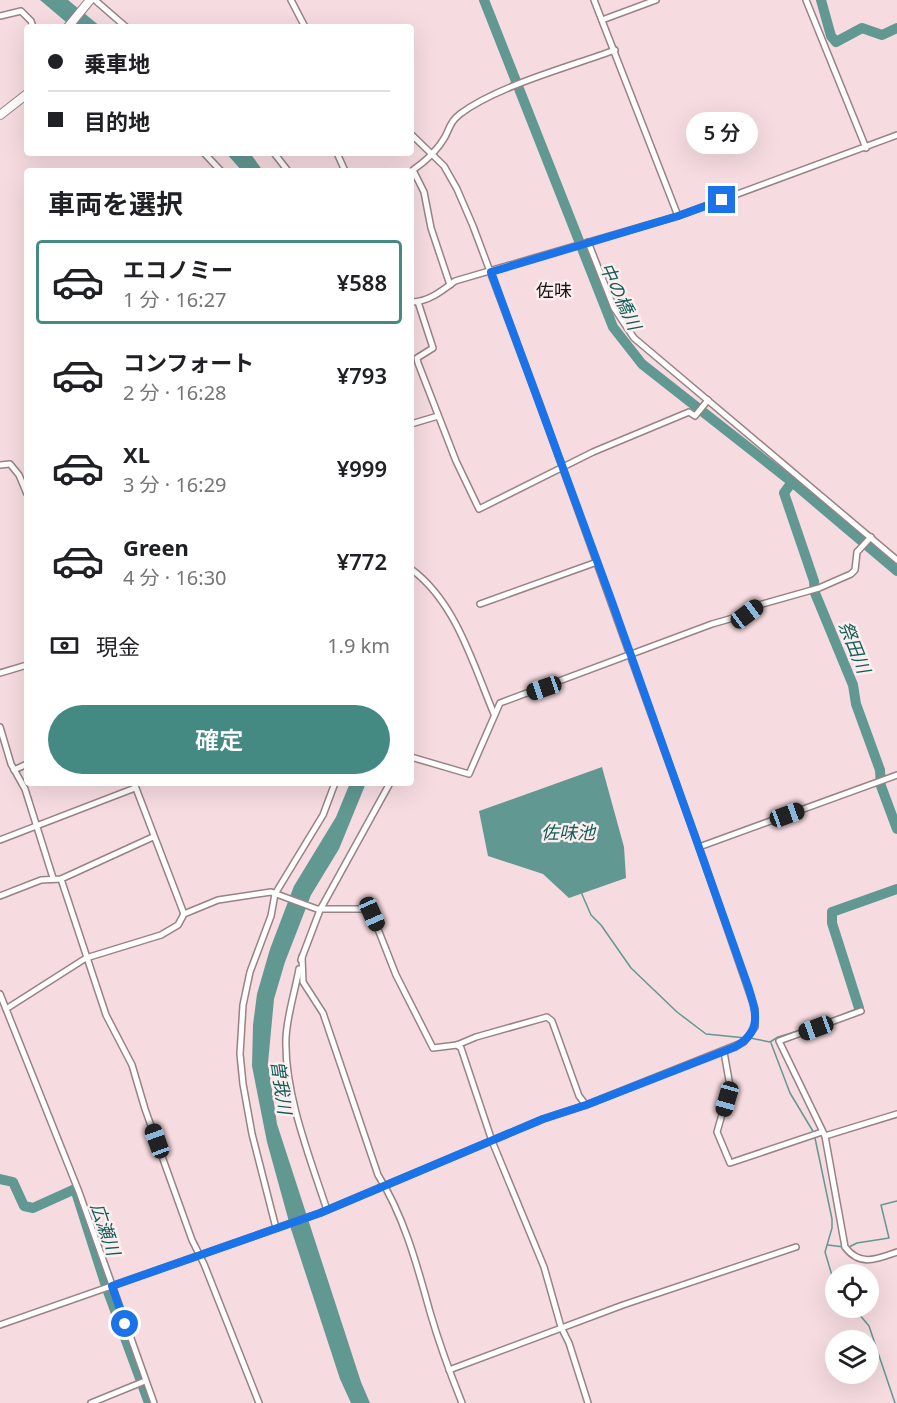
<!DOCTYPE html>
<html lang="ja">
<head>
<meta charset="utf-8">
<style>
	body { margin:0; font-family:"Noto Sans","Noto Sans JP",sans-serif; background:#f6f6f6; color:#202124; height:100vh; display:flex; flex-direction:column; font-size:22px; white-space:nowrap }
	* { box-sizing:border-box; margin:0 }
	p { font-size:20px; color:#757577 }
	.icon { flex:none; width:33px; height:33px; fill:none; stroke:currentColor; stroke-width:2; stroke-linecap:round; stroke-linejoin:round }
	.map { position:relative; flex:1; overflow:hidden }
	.details { position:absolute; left:24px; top:168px; width:390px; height:618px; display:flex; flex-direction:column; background:#fff; border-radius:6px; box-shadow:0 6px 24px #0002 }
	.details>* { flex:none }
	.top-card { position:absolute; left:24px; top:24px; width:390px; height:132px; border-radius:6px; box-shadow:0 6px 24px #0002; display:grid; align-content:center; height:132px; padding:0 24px; background:#fff }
	.fabs { position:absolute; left:825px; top:1264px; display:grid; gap:12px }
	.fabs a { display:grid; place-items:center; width:54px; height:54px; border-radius:50%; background:#fff; box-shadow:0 6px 24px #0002; font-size:30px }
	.end { position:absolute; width:27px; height:27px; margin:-14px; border:8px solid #1a73e8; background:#fff; box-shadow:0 0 0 3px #fff }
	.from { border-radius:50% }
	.bubble { position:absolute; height:42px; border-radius:21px; background:#fff; box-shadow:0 6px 24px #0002; font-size:20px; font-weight:600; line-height:42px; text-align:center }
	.car { position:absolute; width:18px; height:36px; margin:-18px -9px; border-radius:8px; box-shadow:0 0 4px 2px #0007; background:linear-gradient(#222 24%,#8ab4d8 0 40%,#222 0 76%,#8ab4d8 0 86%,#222 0) }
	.top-card b { display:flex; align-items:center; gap:21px; height:57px; font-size:22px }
	.top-card b+b { border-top:2px solid #e0e0e0 }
	.top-card i { width:15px; height:15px; background:#202124 }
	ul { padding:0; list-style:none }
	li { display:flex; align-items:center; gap:18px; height:84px; margin:0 12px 9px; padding:0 12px; border:3px solid transparent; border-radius:6px }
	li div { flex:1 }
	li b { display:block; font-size:22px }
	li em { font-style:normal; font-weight:600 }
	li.selected { border-color:#448a83 }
	li>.icon { width:54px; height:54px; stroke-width:1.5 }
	h2 { padding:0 24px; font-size:27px; line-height:72px }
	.pay { display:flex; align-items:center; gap:15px; height:66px; padding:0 24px; font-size:22px }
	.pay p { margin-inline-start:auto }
	.primary-button { display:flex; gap:12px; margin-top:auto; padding:12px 24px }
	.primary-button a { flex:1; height:69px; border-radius:36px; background:#448a83; color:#fff; font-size:24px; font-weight:600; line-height:69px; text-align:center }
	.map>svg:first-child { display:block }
	.water { fill:#619892 }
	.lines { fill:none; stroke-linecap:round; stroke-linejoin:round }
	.stream { stroke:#619892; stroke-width:1.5 }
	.river { stroke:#619892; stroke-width:10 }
	.minor-casing { stroke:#988285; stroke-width:8 }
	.secondary-casing { stroke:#988285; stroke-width:10 }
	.minor { stroke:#fff; stroke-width:5 }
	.secondary { stroke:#fff; stroke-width:8 }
	.route { stroke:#1a73e8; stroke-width:8 }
	.labels { text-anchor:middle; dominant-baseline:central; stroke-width:5; stroke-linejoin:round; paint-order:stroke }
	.neighbourhood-label { font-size:18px; fill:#1b1314; stroke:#fcedef }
	.water-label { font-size:18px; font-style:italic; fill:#115f58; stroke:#fcedef }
</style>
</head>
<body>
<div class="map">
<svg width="897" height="1403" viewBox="0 0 897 1403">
	<rect width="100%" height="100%" fill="#f6dce0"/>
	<!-- water -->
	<g class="water">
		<polygon points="40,0 68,0 101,27 72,27"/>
		<polygon points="226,153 250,153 263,171 242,171"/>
		<polygon points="602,767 624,847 626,878 569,898 543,874 488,856 479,811"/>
		<polygon points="350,783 366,783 339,849 311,895 285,962 274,999 268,1063 277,1124 361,1382 370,1403 351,1403 340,1379 291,1229 267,1142 252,1066 253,1025 257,994 270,949 294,886 336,817"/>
	</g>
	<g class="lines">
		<!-- stream -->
		<g class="stream">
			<polyline points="581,892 591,915 601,925 631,968 677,1012 706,1034 746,1038"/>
			<polyline points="813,1026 859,1008"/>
			<polyline points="750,1038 770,1042 778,1037 808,1028"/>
			<polyline points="771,1043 790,1093 814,1133"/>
			<polyline points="815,1138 832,1219 832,1228 825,1252 836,1289"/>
			<polyline points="828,1245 844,1247"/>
			<polyline points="849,1247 857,1243 889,1238 881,1205 897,1201"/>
			<polyline points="854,1308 869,1326 895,1403"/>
		</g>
		<!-- river -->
		<g class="river">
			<polyline points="484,0 613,327 642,364 792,482 897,571"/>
			<polyline points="821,0 831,36 836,42 862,28 882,35 897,28"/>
			<polyline points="792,482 784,493 814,581 815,593 853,685 856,704 880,770 881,786 897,829"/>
			<polyline points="859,1008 832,923 832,912 897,889"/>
			<polyline points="0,1179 13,1182 24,1206 33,1208 75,1189 106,1286 149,1403"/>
		</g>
		<defs>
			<g id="minor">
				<polyline points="95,0 126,27"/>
				<polyline points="291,0 305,27"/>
				<polyline points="594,0 678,216"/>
				<polyline points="806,0 866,148"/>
				<polyline points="0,16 21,11 31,21 33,27"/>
				<polyline points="602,20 656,0"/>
				<polyline points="411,134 444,166 457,189 473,226 539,402 699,847"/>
				<polyline points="204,153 221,171"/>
				<polyline points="274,153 288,171"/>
				<polyline points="337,153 345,171"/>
				<polyline points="588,242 614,308 634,338 897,560"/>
				<path d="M 450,285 L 431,228 L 424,192 L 413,170 C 426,161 437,151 445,137 C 450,127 451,121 460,114 C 497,86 569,67 615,50"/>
				<path d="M 411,302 C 428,302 442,291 455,281 L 678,216 L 897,135"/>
				<polyline points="418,302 433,348 417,358 418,363 456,461 479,509 593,452 689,412 695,416 708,400"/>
				<polyline points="411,424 438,416"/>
				<polyline points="0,465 10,464 19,475 27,494"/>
				<path d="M 411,569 C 456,602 473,664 494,714"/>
				<polyline points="480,604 597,562"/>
				<polyline points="0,673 27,665"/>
				<polyline points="0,727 11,764 25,789 53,878"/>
				<polyline points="411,757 469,774 500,703 712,624 747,614 759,605 819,588 851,574 855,570 857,552 871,537"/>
				<polyline points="14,770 27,764"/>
				<polyline points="134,783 184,914"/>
				<polyline points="0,840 135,788"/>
				<polyline points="61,879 106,1015 132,1065 145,1109 192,1240 204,1264 259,1403"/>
				<polyline points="0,896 41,880 61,879 153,837"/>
				<path d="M 302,957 L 303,982 L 323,1013 L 378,1175 C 404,1216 417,1265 430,1312 C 439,1343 450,1373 462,1403"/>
				<polyline points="301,960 320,910 390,783"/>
				<path d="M 299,969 C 295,992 287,1015 286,1038 C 284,1093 310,1158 327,1210"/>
				<polyline points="0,994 79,1192 154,1403"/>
				<polyline points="6,1009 86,958 161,935 178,925 184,914 218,900 271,892 317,909 362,909 372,914 396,975 433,1048 457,1045 476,1037 547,1017 552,1021 579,1096 586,1105"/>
				<path d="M 861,1011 L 779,1041 L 825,1136 L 845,1247 C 860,1267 877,1259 897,1252"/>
				<polyline points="457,1045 461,1048 492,1141 544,1267 561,1327 569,1343 588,1403"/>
				<polyline points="724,1052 730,1086 717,1132 730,1163 822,1132"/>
				<polyline points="825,1136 897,1114"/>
				<polyline points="276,1228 252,1134 243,1084 240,1054 243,1005 250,972 271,916 275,894 323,815 335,783"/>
				<polyline points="0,1325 320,1213 543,1119 586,1105 744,1042 755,1027 755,1009 699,847 897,775"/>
				<polyline points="449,1370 623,1305 796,1247"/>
				<polyline points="91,1403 145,1381"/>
			</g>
			<g id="secondary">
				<polyline points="68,27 90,0"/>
				<polyline points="0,115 27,94"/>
			</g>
		</defs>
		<!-- minor casing -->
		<use href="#minor" class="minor-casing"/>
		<!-- secondary casing -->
		<use href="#secondary" class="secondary-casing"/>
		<!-- minor -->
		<use href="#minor" class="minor"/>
		<!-- secondary -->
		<use href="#secondary" class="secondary"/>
	</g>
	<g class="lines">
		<!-- route -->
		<path class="route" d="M 125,1324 L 112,1286 L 320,1213 L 543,1119 L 586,1105 L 735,1047 C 763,1031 756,1012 748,986 L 611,599 L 491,272 L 678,216 L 722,200"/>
	</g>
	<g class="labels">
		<!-- neighbourhood labels -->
		<g class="neighbourhood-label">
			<text x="554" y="290">佐味</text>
		</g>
		<!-- water labels -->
		<g class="water-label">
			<text transform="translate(621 296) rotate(65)">中の橋川</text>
			<text transform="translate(855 647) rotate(68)">祭田川</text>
			<text x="568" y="832">佐味池</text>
			<text transform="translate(282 1087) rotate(82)">曽我川</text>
			<text transform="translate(106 1229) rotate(71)">広瀬川</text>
		</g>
	</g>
</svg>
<div class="fabs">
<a><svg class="icon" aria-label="locate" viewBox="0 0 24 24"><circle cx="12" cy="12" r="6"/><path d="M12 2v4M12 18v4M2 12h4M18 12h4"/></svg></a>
<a><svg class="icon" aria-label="layers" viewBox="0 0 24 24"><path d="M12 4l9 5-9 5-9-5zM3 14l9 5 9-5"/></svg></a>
</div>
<i class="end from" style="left:125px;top:1324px"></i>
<i class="end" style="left:722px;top:200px"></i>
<div class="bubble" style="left:686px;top:112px;width:72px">5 分</div>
<i class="car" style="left:747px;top:614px;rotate:53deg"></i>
<i class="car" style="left:544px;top:688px;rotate:251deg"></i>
<i class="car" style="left:787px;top:815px;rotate:70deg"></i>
<i class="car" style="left:372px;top:914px;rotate:156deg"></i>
<i class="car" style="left:816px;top:1028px;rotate:250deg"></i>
<i class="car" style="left:727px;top:1099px;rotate:196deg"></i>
<i class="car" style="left:157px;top:1141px;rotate:340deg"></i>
<div class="top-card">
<b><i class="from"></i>乗車地</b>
<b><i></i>目的地</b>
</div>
<section class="details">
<h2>車両を選択</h2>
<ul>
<li class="selected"><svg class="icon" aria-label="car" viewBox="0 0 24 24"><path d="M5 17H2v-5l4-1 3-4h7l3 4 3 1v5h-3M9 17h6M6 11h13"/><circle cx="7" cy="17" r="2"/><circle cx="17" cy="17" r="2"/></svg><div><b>エコノミー</b><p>1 分 · 16:27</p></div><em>¥588</em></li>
<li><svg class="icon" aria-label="car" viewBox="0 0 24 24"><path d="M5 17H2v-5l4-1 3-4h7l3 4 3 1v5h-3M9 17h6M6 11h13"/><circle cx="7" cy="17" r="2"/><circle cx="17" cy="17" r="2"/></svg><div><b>コンフォート</b><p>2 分 · 16:28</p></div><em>¥793</em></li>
<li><svg class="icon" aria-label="car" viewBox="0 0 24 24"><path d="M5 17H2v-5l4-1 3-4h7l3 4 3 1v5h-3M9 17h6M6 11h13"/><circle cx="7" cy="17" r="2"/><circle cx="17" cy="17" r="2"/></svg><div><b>XL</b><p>3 分 · 16:29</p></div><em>¥999</em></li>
<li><svg class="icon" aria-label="car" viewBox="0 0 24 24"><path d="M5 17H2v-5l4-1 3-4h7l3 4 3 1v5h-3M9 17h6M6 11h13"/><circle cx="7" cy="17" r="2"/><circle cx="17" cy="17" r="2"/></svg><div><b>Green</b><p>4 分 · 16:30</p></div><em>¥772</em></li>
</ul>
<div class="pay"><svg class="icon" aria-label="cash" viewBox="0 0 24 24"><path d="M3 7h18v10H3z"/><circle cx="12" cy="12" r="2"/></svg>現金<p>1.9 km</p></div>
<div class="primary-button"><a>確定</a></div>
</section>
</div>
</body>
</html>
